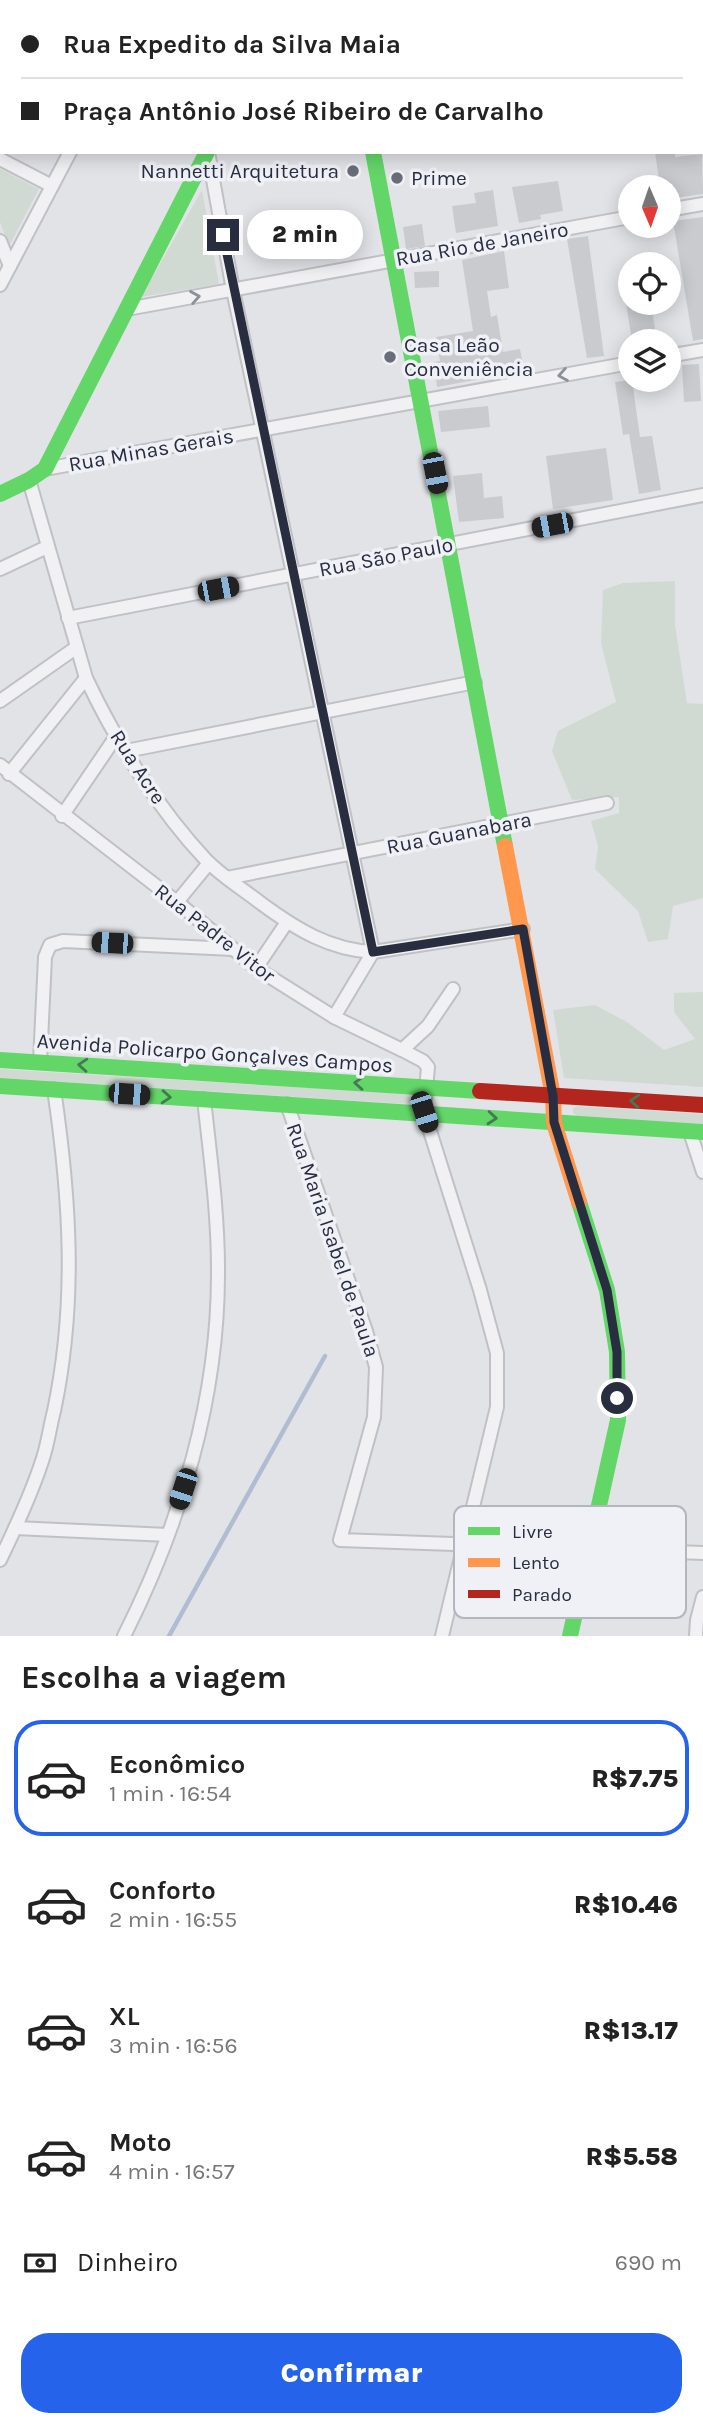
<!DOCTYPE html>
<html lang="pt">
<head>
<meta charset="utf-8">
<style>
	body { margin:0; font-family:Karla,sans-serif; background:#f2f2f2; color:#222; height:100vh; display:flex; flex-direction:column; font-size:26px; white-space:nowrap }
	* { box-sizing:border-box; margin:0 }
	p { font-size:23px; color:#767676 }
	.icon { flex:none; width:38px; height:38px; fill:none; stroke:currentColor; stroke-width:2; stroke-linecap:round; stroke-linejoin:round }
	.map { position:relative; height:1636px; overflow:hidden }
	.sheet { display:flex; flex-direction:column; background:#fff; flex:1 }
	.sheet>* { flex:none }
	.banner { position:absolute; left:0px; top:0px; width:704px; height:154px; box-shadow:0 4px 18px #0003; display:grid; align-content:center; height:154px; padding:0 21px; background:#fff }
	.needle { width:46px; rotate:178deg }
	.buttons { position:absolute; left:618px; top:175px; display:grid; gap:14px }
	.buttons a { display:grid; place-items:center; width:63px; height:63px; border-radius:50%; background:#fff; box-shadow:0 4px 18px #0003; font-size:35px }
	.end { position:absolute; width:32px; height:32px; margin:-16px; border:9px solid #282e40; background:#fff; box-shadow:0 0 0 4px #fff }
	.from { border-radius:50% }
	.bubble { position:absolute; height:49px; border-radius:24px; background:#fff; box-shadow:0 4px 18px #0003; font-size:23px; font-weight:800; line-height:49px; text-align:center }
	.car { position:absolute; width:21px; height:42px; margin:-21px -10px; border-radius:9px; box-shadow:0 0 5px 2px #0007; background:linear-gradient(#222 24%,#8ab4d8 0 40%,#222 0 76%,#8ab4d8 0 86%,#222 0) }
	.banner b { display:flex; align-items:center; gap:24px; height:66px; font-size:26px }
	.banner b+b { border-top:2px solid #e0e0e0 }
	.banner i { width:18px; height:18px; background:#222 }
	ul { padding:0; list-style:none }
	li { display:flex; align-items:center; gap:21px; height:116px; margin:0 14px 10px; padding:0 7px; border:4px solid transparent; border-radius:28px }
	li div { flex:1 }
	li b { display:block; font-size:26px }
	li em { font-style:normal; font-weight:800 }
	li.on { border-color:#2563eb }
	li>.icon { width:63px; height:63px; stroke-width:1.5 }
	h2 { padding:0 21px; font-size:32px; line-height:84px }
	.pay { display:flex; align-items:center; gap:18px; height:77px; padding:0 21px; font-size:26px }
	.pay p { margin-inline-start:auto }
	.button { display:flex; gap:14px; margin-top:auto; padding:14px 21px }
	.button a { flex:1; height:80px; border-radius:28px; background:#2563eb; color:#fff; font-size:28px; font-weight:800; line-height:80px; text-align:center }
	.map>svg:first-child { display:block }
	.green { fill:#d1dad2 }
	.lines { fill:none; stroke-linecap:round; stroke-linejoin:round }
	.stream { stroke:#b0bcd1; stroke-width:4.5 }
	.building { fill:#cacbcf }
	.street-casing { stroke:#c0c1c5; stroke-width:16 }
	.street { stroke:#f1f1f3; stroke-width:12 }
	.fast { stroke:#63d668; stroke-width:16 }
	.slow { stroke:#ff974d; stroke-width:16 }
	.jam { stroke:#b3261e; stroke-width:16 }
	.oneway { stroke:#8c909a }
	.oneway2 { stroke:#437a52 }
	.route { stroke:#282e40; stroke-width:9 }
	.poi-dot { fill:#696d7a; stroke:#eff1f6; stroke-width:2.5 }
	.labels { text-anchor:middle; dominant-baseline:central; stroke-width:7; stroke-linejoin:round; paint-order:stroke }
	.poi-label { font-size:21px; fill:#282e40; stroke:#eff1f6; text-anchor:start }
	.street-label { font-size:21px; fill:#282e40; stroke:#eff1f6 }
	.key { fill:#eff1f6; stroke:#b3b6bf; stroke-width:2 }
	.key-label { font-size:19px; fill:#282e40 }
</style>
</head>
<body>
<div class="map">
<svg width="703" height="1636" viewBox="0 0 703 1636">
	<rect width="100%" height="100%" fill="#e2e3e7"/>
	<!-- green -->
	<g class="green">
		<polygon points="0,169 39,189 9,246 0,222"/>
		<polygon points="202,190 219,284 141,297"/>
		<polygon points="675,581 675,625 687,703 703,704 703,898 673,906 668,939 648,942 638,911 595,869 598,846 591,821 619,813 619,797 572,800 552,751 558,731 616,702 601,643 603,590 623,583"/>
		<polygon points="703,992 703,1087 564,1078 553,1010 595,1005 627,1022 664,1050 695,1039 674,1012 674,993"/>
		<polygon points="0,1069 408,1094 410,1101 408,1104 0,1078"/>
		<polygon points="576,1106 703,1114 703,1124 577,1116 573,1113 573,1109"/>
	</g>
	<g class="lines">
		<!-- stream -->
		<polyline class="stream" points="169,1636 325,1356"/>
	</g>
	<!-- building -->
	<g class="building">
		<polygon points="655,152 675,152 675,157 702,154 703,194 668,199 668,187 660,187"/>
		<polygon points="558,181 563,211 540,215 541,219 519,223 512,187"/>
		<polygon points="493,190 498,226 456,233 452,206 476,203 474,193"/>
		<polygon points="703,217 703,339 693,341 673,221"/>
		<polygon points="422,224 425,246 406,249 403,227"/>
		<polygon points="588,236 604,356 587,358 567,239"/>
		<polygon points="504,251 509,288 487,291 491,317 497,315 503,352 520,349 524,371 437,387 434,362 440,361 436,337 473,331 462,260"/>
		<polygon points="439,271 439,287 415,288 414,272"/>
		<polygon points="626,303 651,303 657,341 632,341"/>
		<polygon points="699,364 701,401 684,402 682,365"/>
		<polygon points="632,380 640,437 652,436 661,490 639,494 629,434 623,435 615,382"/>
		<polygon points="488,406 490,427 441,432 438,411"/>
		<polygon points="606,448 613,500 553,509 546,456"/>
		<polygon points="482,473 484,498 502,496 504,518 459,522 453,476"/>
	</g>
	<g class="lines">
		<defs>
			<g id="street">
				<polyline points="101,0 104,2"/>
				<polyline points="343,0 344,2"/>
				<polyline points="37,2 38,0"/>
				<polyline points="149,2 150,0"/>
				<polyline points="598,2 599,0"/>
				<polyline points="702,57 703,57"/>
				<polyline points="0,65 2,62"/>
				<polyline points="208,152 233,290 373,952"/>
				<polyline points="0,159 52,186"/>
				<polyline points="668,210 703,204"/>
				<polyline points="0,241 10,266"/>
				<polyline points="0,285 70,152"/>
				<polyline points="127,309 630,217"/>
				<polyline points="668,356 703,350"/>
				<polyline points="45,469 630,363"/>
				<path d="M 29,480 L 86,678 C 116,742 159,810 207,861 C 223,877 244,890 262,904 C 296,929 330,950 373,952 L 523,929"/>
				<polyline points="0,569 47,547"/>
				<polyline points="68,618 703,495"/>
				<polyline points="0,701 77,647"/>
				<polyline points="126,751 475,682"/>
				<polyline points="0,765 177,902 256,968 334,1017 402,1050 423,1061 428,1067 424,1112 480,1290 497,1353 497,1407 442,1636"/>
				<polyline points="9,774 86,678"/>
				<polyline points="62,816 117,735"/>
				<polyline points="227,878 607,803"/>
				<polyline points="177,902 209,863"/>
				<polyline points="256,968 287,922"/>
				<polyline points="334,1017 373,952"/>
				<polyline points="402,1050 428,1026 453,989"/>
				<polyline points="40,1062 45,957 50,945 63,941 233,949"/>
				<polyline points="287,1104 366,1331 376,1367 374,1417 340,1540 703,1553"/>
				<polyline points="690,1132 703,1172"/>
				<polyline points="15,1528 168,1535"/>
				<path d="M 0,1560 C 16,1527 32,1493 43,1458 C 48,1443 50,1426 54,1411 C 77,1302 70,1198 54,1089"/>
				<path d="M 124,1636 C 181,1523 219,1396 218,1269 C 218,1212 210,1155 204,1099"/>
				<polyline points="696,1636 697,1620 703,1597"/>
			</g>
		</defs>
		<!-- street casing -->
		<use href="#street" class="street-casing"/>
		<!-- street -->
		<use href="#street" class="street"/>
		<!-- fast -->
		<g class="fast">
			<polyline points="286,2 287,0"/>
			<polyline points="373,152 505,846"/>
			<polyline points="0,494 29,480 45,469 207,152"/>
			<polyline points="0,1060 480,1091"/>
			<polyline points="0,1086 703,1132"/>
			<polyline points="570,1636 618,1420 617,1352 607,1290 579,1202"/>
		</g>
		<!-- slow -->
		<polyline class="slow" points="505,846 553,1096 554,1123 579,1202"/>
		<!-- jam -->
		<polyline class="jam" points="480,1091 703,1105"/>
	</g>
	<!-- one-way arrows -->
	<defs><path id="oneway-chevron" d="M-2-3.5L2.5 0L-2 3.5" fill="none" stroke-width="1.6" stroke-linecap="round" stroke-linejoin="round" transform="scale(1.75)"/></defs>
	<g class="oneway">
		<use href="#oneway-chevron" transform="translate(195 297) rotate(-10)"/>
		<use href="#oneway-chevron" transform="translate(563 375) rotate(170)"/>
	</g>
	<g class="oneway2">
		<use href="#oneway-chevron" transform="translate(83 1065) rotate(-176)"/>
		<use href="#oneway-chevron" transform="translate(359 1083) rotate(-176)"/>
		<use href="#oneway-chevron" transform="translate(166 1097) rotate(4)"/>
		<use href="#oneway-chevron" transform="translate(635 1101) rotate(-176)"/>
		<use href="#oneway-chevron" transform="translate(492 1118) rotate(5)"/>
	</g>
	<g class="lines">
		<!-- route -->
		<polyline class="route" points="223,235 373,952 523,929 553,1096 554,1122 607,1290 617,1352 617,1398"/>
	</g>
	<!-- markers -->
	<g class="poi-dot">
		<circle cx="353" cy="171" r="7"/>
		<circle cx="397" cy="178" r="7"/>
		<circle cx="390" cy="357" r="7"/>
	</g>
	<g class="labels">
		<!-- poi labels -->
		<g class="poi-label">
			<text x="339" y="171" text-anchor="end">Nannetti Arquitetura</text>
			<text x="411" y="178">Prime</text>
			<text x="404" y="345">Casa Leão<tspan x="404" dy="24">Conveniência</tspan></text>
		</g>
		<!-- street labels -->
		<g class="street-label">
			<text transform="translate(482 244) rotate(-10)">Rua Rio de Janeiro</text>
			<text transform="translate(151 450) rotate(-10)">Rua Minas Gerais</text>
			<text transform="translate(386 557) rotate(-11)">Rua São Paulo</text>
			<text transform="translate(138 767) rotate(57)">Rua Acre</text>
			<text transform="translate(459 833) rotate(-11)">Rua Guanabara</text>
			<text transform="translate(215 933) rotate(38)">Rua Padre Vitor</text>
			<text transform="translate(215 1053) rotate(4)">Avenida Policarpo Gonçalves Campos</text>
			<text transform="translate(333 1240) rotate(71)">Rua Maria Isabel de Paula</text>
		</g>
	</g>
	<!-- legend -->
	<rect x="454" y="1506" width="232" height="112" rx="10" class="key"/>
	<rect x="468" y="1527" width="32" height="8" fill="#63d668"/>
	<rect x="468" y="1558" width="32" height="9" fill="#ff974d"/>
	<rect x="468" y="1590" width="32" height="8" fill="#b3261e"/>
	<g class="key-label">
		<text x="512" y="1538">Livre</text>
		<text x="512" y="1569">Lento</text>
		<text x="512" y="1601">Parado</text>
	</g>
</svg>
<div class="buttons">
<a><svg class="needle" viewBox="-14 -14 28 28"><path d="M0-13l5 13h-10z" fill="#e53935"/><path d="M0 13l5-13h-10z" fill="#767676"/></svg></a>
<a><svg class="icon" aria-label="locate" viewBox="0 0 24 24"><circle cx="12" cy="12" r="6"/><path d="M12 2v4M12 18v4M2 12h4M18 12h4"/></svg></a>
<a><svg class="icon" aria-label="layers" viewBox="0 0 24 24"><path d="M12 4l9 5-9 5-9-5zM3 14l9 5 9-5"/></svg></a>
</div>
<i class="end from" style="left:617px;top:1398px"></i>
<i class="end" style="left:223px;top:235px"></i>
<div class="bubble" style="left:247px;top:210px;width:116px">2 min</div>
<i class="car" style="left:435px;top:473px;rotate:169deg"></i>
<i class="car" style="left:552px;top:525px;rotate:259deg"></i>
<i class="car" style="left:218px;top:589px;rotate:79deg"></i>
<i class="car" style="left:112px;top:943px;rotate:273deg"></i>
<i class="car" style="left:129px;top:1094px;rotate:94deg"></i>
<i class="car" style="left:424px;top:1112px;rotate:162deg"></i>
<i class="car" style="left:183px;top:1489px;rotate:198deg"></i>
<div class="banner">
<b><i class="from"></i>Rua Expedito da Silva Maia</b>
<b><i></i>Praça Antônio José Ribeiro de Carvalho</b>
</div>
</div>
<section class="sheet">
<h2>Escolha a viagem</h2>
<ul>
<li class="on"><svg class="icon" aria-label="car" viewBox="0 0 24 24"><path d="M5 17H2v-5l4-1 3-4h7l3 4 3 1v5h-3M9 17h6M6 11h13"/><circle cx="7" cy="17" r="2"/><circle cx="17" cy="17" r="2"/></svg><div><b>Econômico</b><p>1 min · 16:54</p></div><em>R$7.75</em></li>
<li><svg class="icon" aria-label="car" viewBox="0 0 24 24"><path d="M5 17H2v-5l4-1 3-4h7l3 4 3 1v5h-3M9 17h6M6 11h13"/><circle cx="7" cy="17" r="2"/><circle cx="17" cy="17" r="2"/></svg><div><b>Conforto</b><p>2 min · 16:55</p></div><em>R$10.46</em></li>
<li><svg class="icon" aria-label="car" viewBox="0 0 24 24"><path d="M5 17H2v-5l4-1 3-4h7l3 4 3 1v5h-3M9 17h6M6 11h13"/><circle cx="7" cy="17" r="2"/><circle cx="17" cy="17" r="2"/></svg><div><b>XL</b><p>3 min · 16:56</p></div><em>R$13.17</em></li>
<li><svg class="icon" aria-label="car" viewBox="0 0 24 24"><path d="M5 17H2v-5l4-1 3-4h7l3 4 3 1v5h-3M9 17h6M6 11h13"/><circle cx="7" cy="17" r="2"/><circle cx="17" cy="17" r="2"/></svg><div><b>Moto</b><p>4 min · 16:57</p></div><em>R$5.58</em></li>
</ul>
<div class="pay"><svg class="icon" aria-label="cash" viewBox="0 0 24 24"><path d="M3 7h18v10H3z"/><circle cx="12" cy="12" r="2"/></svg>Dinheiro<p>690 m</p></div>
<div class="button"><a>Confirmar</a></div>
</section>
</body>
</html>
